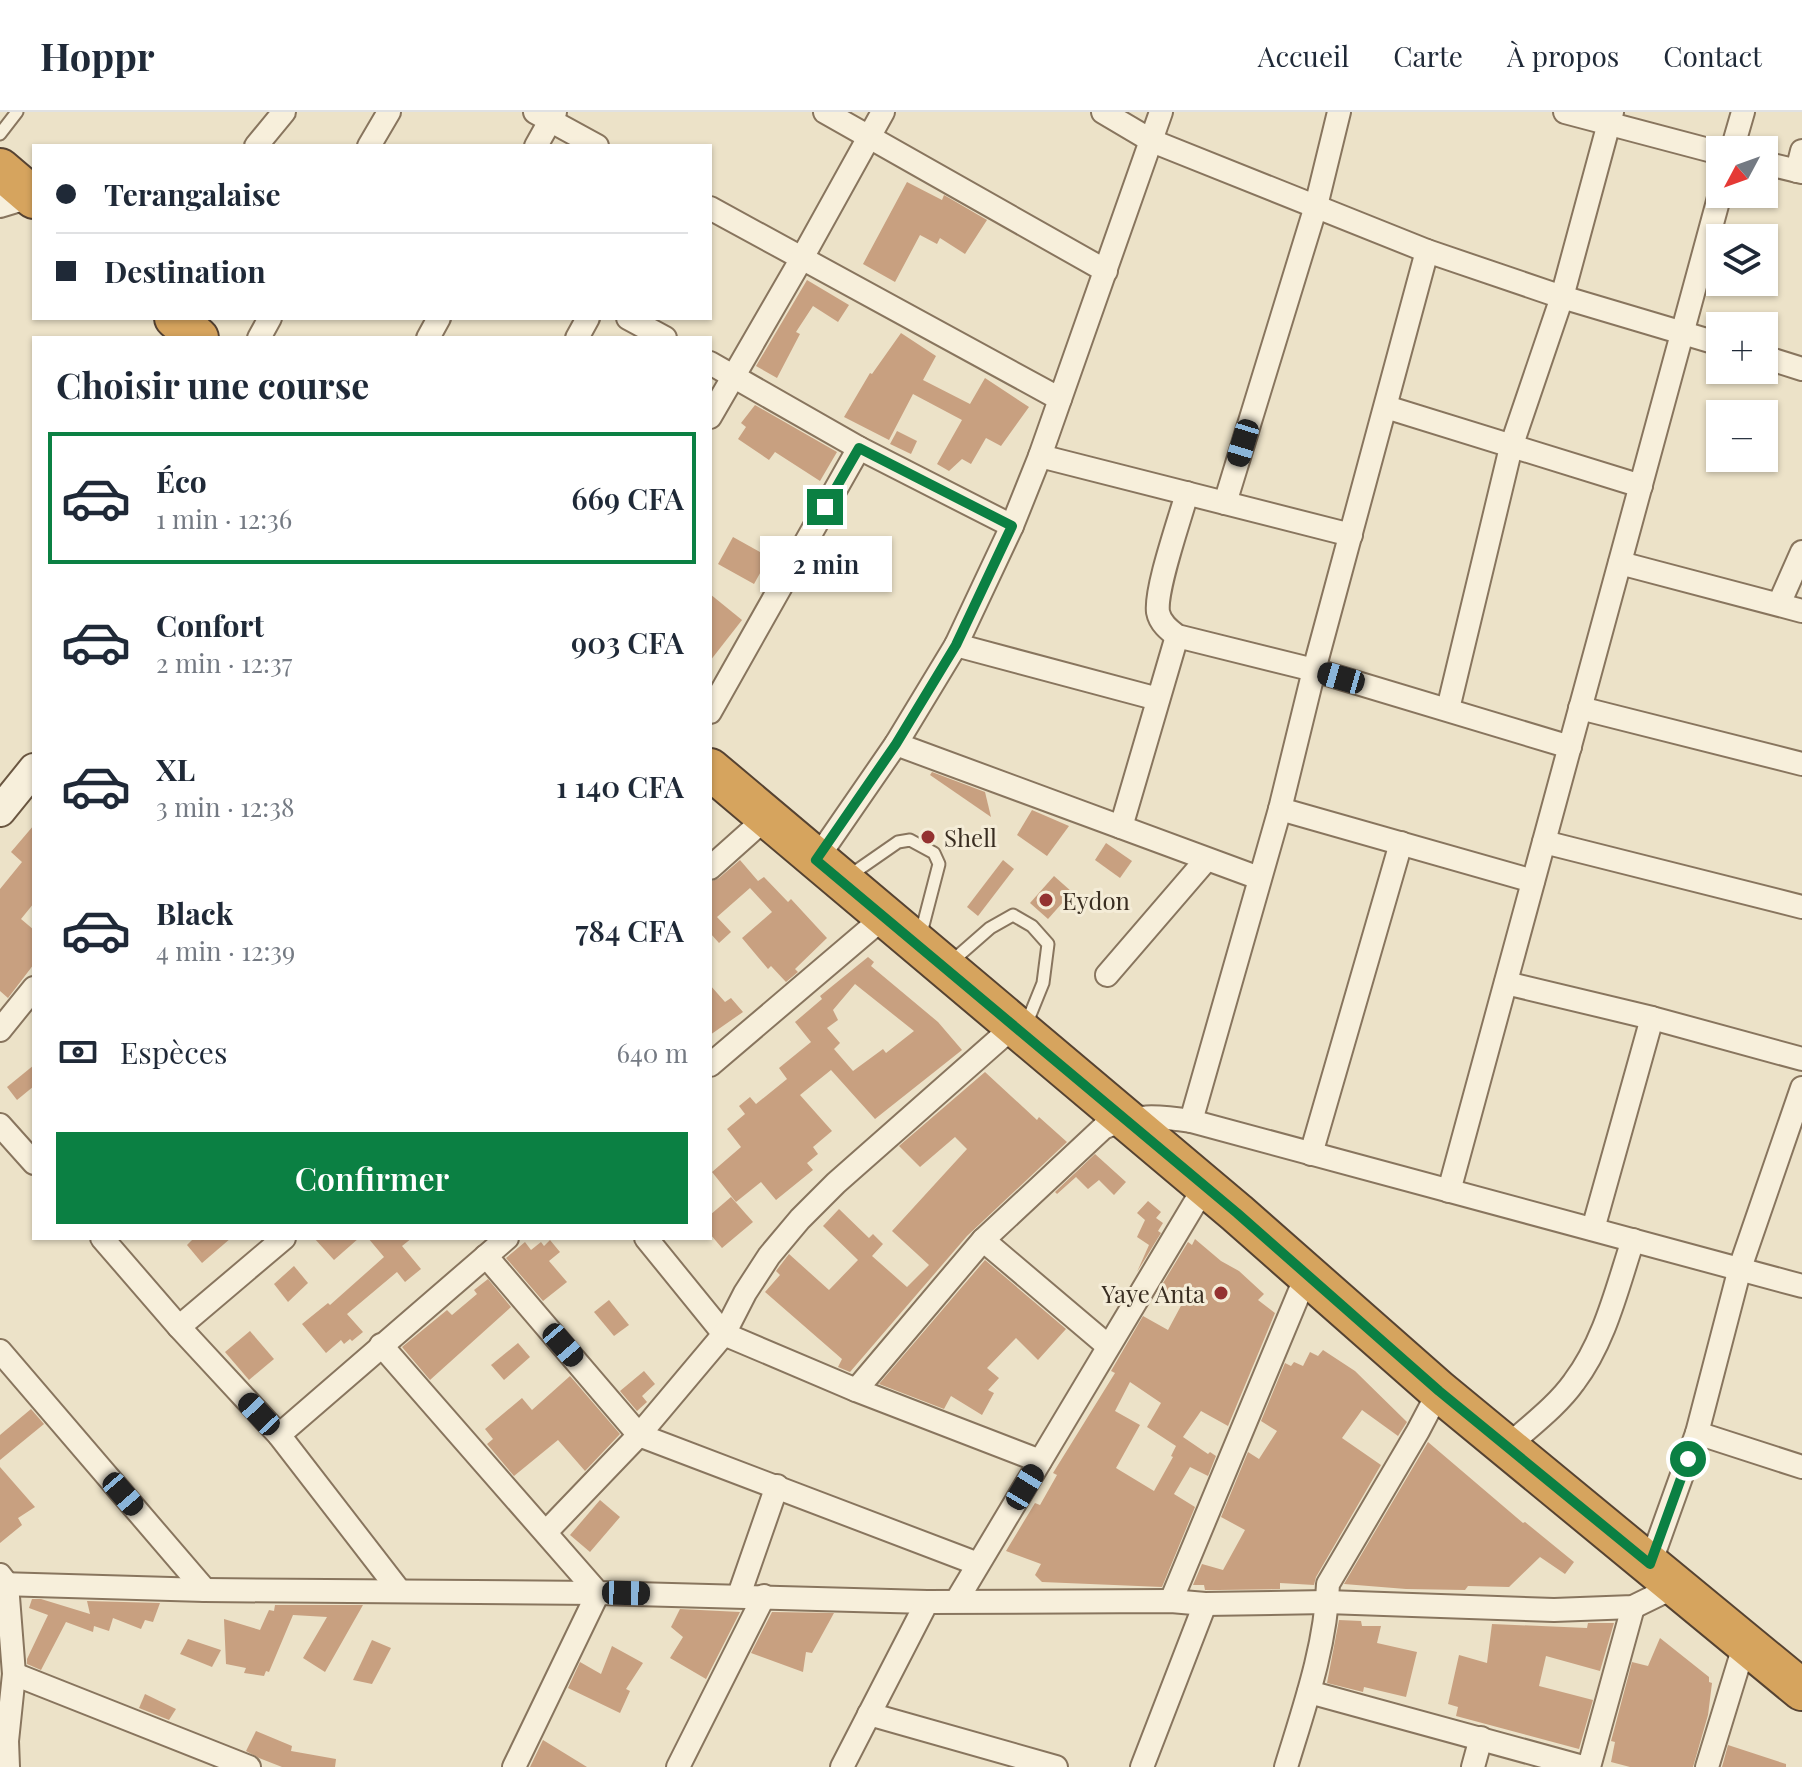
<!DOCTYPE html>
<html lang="fr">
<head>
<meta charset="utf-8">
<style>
	body { margin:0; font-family:"Playfair Display",serif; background:#f2f2f3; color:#1f2937; height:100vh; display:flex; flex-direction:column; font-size:30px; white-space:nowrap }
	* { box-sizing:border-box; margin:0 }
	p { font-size:26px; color:#747a83 }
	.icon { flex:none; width:44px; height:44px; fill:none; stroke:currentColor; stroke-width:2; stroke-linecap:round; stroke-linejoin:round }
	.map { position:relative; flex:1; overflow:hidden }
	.side { position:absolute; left:32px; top:224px; width:680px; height:904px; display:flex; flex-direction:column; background:#fff; border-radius:0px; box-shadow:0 2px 6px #0004 }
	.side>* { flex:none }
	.hud { position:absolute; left:32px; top:32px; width:680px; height:176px; border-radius:0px; box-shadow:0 2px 6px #0004; display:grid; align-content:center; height:176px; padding:0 24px; background:#fff }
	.needle { width:52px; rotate:229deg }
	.controls { position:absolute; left:1706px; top:24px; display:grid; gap:16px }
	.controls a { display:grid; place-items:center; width:72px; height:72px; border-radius:0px; background:#fff; box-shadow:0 2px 6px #0004; font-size:40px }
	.end { position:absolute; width:36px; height:36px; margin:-18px; border:10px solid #0b8043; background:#fff; box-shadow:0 0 0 4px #fff }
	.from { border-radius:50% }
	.bubble { position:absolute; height:56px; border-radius:0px; background:#fff; box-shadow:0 2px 6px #0004; font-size:26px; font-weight:600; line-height:56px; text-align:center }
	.car { position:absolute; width:24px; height:48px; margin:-24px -12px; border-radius:10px; box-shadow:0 0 6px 2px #0007; background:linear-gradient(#222 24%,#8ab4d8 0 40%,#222 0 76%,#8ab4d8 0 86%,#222 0) }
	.hud b { display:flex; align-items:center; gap:28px; height:76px; font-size:30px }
	.hud b+b { border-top:2px solid #e0e1e3 }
	.hud i { width:20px; height:20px; background:#1f2937 }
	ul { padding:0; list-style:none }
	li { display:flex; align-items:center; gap:24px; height:132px; margin:0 16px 12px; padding:0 8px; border:4px solid transparent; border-radius:0px }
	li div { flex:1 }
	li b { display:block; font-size:30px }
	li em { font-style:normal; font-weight:600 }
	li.on { border-color:#0b8043 }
	li>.icon { width:72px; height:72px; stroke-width:1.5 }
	h2 { padding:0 24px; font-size:36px; line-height:96px }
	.pay { display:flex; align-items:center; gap:20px; height:88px; padding:0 24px; font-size:30px }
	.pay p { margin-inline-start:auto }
	.button { display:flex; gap:16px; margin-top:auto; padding:16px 24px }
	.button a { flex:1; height:92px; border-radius:0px; background:#0b8043; color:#fff; font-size:32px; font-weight:600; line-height:92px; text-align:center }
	header { display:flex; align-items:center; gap:48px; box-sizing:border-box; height:112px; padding:0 40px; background:#fff; border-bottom:2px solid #e0e1e3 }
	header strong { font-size:38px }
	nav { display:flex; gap:44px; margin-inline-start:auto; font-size:28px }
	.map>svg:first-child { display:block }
	.building { fill:#c8a080; fill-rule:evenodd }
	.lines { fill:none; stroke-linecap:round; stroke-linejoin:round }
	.lane-casing { stroke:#88755e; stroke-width:15 }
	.street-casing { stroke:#88755e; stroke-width:26 }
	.secondary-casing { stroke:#6a5641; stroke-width:34 }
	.highway-casing { stroke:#564332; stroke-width:44 }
	.lane { stroke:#f7efdb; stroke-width:11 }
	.street { stroke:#f7efdb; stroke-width:22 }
	.secondary { stroke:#f7efdb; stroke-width:30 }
	.highway { stroke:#d6a45e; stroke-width:40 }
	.route { stroke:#0b8043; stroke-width:10 }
	.poi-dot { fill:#943231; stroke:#f4ecd7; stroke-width:3 }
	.labels { text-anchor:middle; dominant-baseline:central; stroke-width:6; stroke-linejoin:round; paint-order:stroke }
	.poi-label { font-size:24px; fill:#392d21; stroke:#f4ecd7; text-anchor:start }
</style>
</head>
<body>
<header>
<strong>Hoppr</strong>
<nav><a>Accueil</a><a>Carte</a><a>À propos</a><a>Contact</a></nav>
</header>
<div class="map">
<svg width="1802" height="1655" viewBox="0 0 1802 1655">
	<rect width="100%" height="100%" fill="#ece2c8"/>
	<!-- building -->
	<g class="building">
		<polygon points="907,70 942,88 944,83 987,108 965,142 940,126 937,132 920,123 895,170 863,152"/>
		<polygon points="807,168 849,193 838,210 813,194 796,220 800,222 777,266 756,254"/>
		<polygon points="901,221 936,244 923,268 970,292 985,266 1029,295 1001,334 986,326 971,352 962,347 949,359 937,352 962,308 913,282 889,328 844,305 870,261 872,262"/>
		<polygon points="755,293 837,340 820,369 775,340 769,348 738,327 746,315 741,311"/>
		<polygon points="897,319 917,329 911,342 890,332"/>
		<polygon points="733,425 769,445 754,472 718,452"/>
		<polygon points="710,482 742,508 710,549"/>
		<polygon points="932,660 985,680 991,705 930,663"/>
		<polygon points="1032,698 1069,714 1047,744 1017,723"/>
		<polygon points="34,713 34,791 21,807 34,818 34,852 8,886 0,879 0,777 22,750 11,740"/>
		<polygon points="1106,731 1132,749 1120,766 1095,748"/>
		<polygon points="740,748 758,769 764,765 788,790 791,787 827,826 795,857 798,860 786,870 771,854 768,857 742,826 772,800 750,776 717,805 731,820 719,831 710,821 710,770 719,766"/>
		<polygon points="1003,748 1014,757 978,804 967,795"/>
		<polygon points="1054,764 1072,780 1048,807 1030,791"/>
		<path d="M 868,845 L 874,850 L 871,854 L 938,910 L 962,938 L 875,1007 L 831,958 L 800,983 L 832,1019 L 813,1035 L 818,1042 L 807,1051 L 813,1058 L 776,1088 L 761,1070 L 736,1090 L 712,1060 L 741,1035 L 727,1017 L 745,1002 L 739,994 L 750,985 L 756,992 L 787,967 L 779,956 L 811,930 L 795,910 L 822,887 L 820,884 ZM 855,872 L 914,919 L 886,941 L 883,937 L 853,959 L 834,937 L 840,931 L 827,916 L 838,908 L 833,898 Z"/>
		<polygon points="710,873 725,890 731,886 743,900 710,923"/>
		<polygon points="34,953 34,974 17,988 7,975"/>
		<polygon points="985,960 1037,1008 1039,1005 1067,1030 967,1124 850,1260 838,1255 842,1247 765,1180 780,1163 776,1159 789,1142 829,1178 858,1148 823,1114 839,1097 869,1126 873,1122 883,1132 872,1144 907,1175 929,1153 892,1119 967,1037 955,1025 920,1055 899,1034"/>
		<polygon points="1095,1042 1126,1070 1114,1083 1099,1068 1088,1077 1076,1065 1057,1082 1055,1080"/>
		<polygon points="731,1085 753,1110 722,1136 710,1122 710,1103"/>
		<polygon points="1148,1089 1161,1100 1156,1106 1163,1111 1158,1119 1161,1121 1137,1160 1149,1133 1137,1125 1145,1108 1137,1101"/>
		<polygon points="194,1126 231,1126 202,1151 187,1133"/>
		<polygon points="314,1126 359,1126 334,1148"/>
		<polygon points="368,1126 412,1126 402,1134 421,1157 405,1170 397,1160 347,1202 363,1220 352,1229 350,1227 344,1232 341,1228 326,1241 302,1212 328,1191 330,1193 384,1145"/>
		<path d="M 1195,1127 L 1221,1149 L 1239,1159 L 1264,1182 L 1258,1188 L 1275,1201 L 1228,1314 L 1201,1299 L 1183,1325 L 1208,1342 L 1210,1340 L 1216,1344 L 1208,1364 L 1190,1355 L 1174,1382 L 1195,1395 L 1162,1475 L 1042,1470 L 1035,1463 L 1041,1452 L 1006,1439 L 1035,1391 L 1040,1393 L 1057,1363 L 1053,1361 L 1115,1261 L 1111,1259 L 1143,1204 L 1168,1218 L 1183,1190 L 1160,1176 L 1188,1130 L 1192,1133 ZM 1130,1270 L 1161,1291 L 1147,1315 L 1176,1334 L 1171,1344 L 1173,1345 L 1154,1379 L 1116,1356 L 1140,1313 L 1115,1299 Z"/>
		<polygon points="550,1128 560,1140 549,1149 567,1170 543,1189 506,1146 525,1130 531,1138 541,1130 544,1134"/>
		<polygon points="985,1148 1066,1217 1038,1248 1016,1226 987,1256 999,1266 988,1278 994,1281 982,1303 951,1284 944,1297 879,1272"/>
		<polygon points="294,1154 308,1171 288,1190 274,1172"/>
		<polygon points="488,1167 511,1195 430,1268 402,1235 447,1198 452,1203 477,1182 474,1178"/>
		<polygon points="609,1188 629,1213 614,1224 594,1200"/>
		<polygon points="250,1219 274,1247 249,1268 225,1240"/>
		<polygon points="518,1231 530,1245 504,1268 491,1253"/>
		<polygon points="1323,1238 1355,1259 1407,1310 1398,1324 1362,1298 1342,1326 1381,1353 1316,1465 1314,1473 1280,1471 1280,1477 1218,1478 1205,1478 1204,1473 1193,1473 1202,1452 1223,1458 1245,1418 1221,1405 1248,1340 1259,1347 1277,1319 1261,1309 1285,1251 1291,1254 1294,1250 1303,1254 1310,1240 1318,1244"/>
		<polygon points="644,1259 655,1272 642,1284 647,1290 637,1299 620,1279"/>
		<polygon points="570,1264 620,1322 585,1359 558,1328 514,1364 487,1332 493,1327 485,1317 522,1286 532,1298"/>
		<polygon points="31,1297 44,1312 0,1348 0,1323"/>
		<polygon points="1428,1330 1523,1411 1525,1410 1574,1450 1565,1462 1540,1445 1509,1475 1468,1474 1465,1478 1406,1477 1344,1472"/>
		<polygon points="0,1355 35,1395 18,1406 22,1413 0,1431"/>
		<polygon points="600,1388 620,1405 590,1440 570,1423"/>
		<polygon points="32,1487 41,1487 90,1502 87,1489 160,1491 153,1510 145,1508 141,1517 113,1506 109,1519 94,1514 93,1520 66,1510 41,1558 27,1552 27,1547 48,1503 29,1496"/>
		<polygon points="275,1493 363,1493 325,1560 303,1546 327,1505 293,1503 269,1560 266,1559 264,1564 244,1561 246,1556 226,1552 224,1507 260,1518 269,1498 274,1499"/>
		<polygon points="680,1497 740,1500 706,1567 670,1546 683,1525 671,1515"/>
		<polygon points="772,1500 834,1501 812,1541 806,1540 803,1560 751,1541"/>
		<polygon points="1339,1508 1361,1509 1362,1514 1381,1514 1377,1531 1417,1540 1406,1585 1364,1575 1363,1580 1327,1571"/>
		<polygon points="1588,1511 1614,1511 1600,1559 1546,1544 1539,1574 1593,1588 1579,1637 1456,1604 1458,1595 1448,1592 1459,1543 1487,1551 1492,1512 1587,1516"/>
		<polygon points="1660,1526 1709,1565 1709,1570 1712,1571 1708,1603 1693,1655 1630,1655 1611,1650 1615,1630 1611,1629 1614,1618 1632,1550 1648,1554"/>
		<polygon points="188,1527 221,1538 212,1555 180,1542"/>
		<polygon points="372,1528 391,1536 372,1572 353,1568"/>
		<polygon points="612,1534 643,1551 626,1577 630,1579 620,1601 568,1576 580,1550 601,1562"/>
		<polygon points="145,1582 176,1597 169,1608 139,1596"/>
		<polygon points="256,1619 292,1634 291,1639 336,1647 335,1655 282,1655 259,1646 246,1639"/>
		<polygon points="543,1628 587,1655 530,1655"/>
		<polygon points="1728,1633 1786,1652 1786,1655 1722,1655"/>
	</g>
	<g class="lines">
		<defs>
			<g id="lane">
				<polyline points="0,22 17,0"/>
				<polyline points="849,764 898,730 910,728 934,741 939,752 920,825"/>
				<polyline points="950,851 990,816 1013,803 1032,814 1048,832 1043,871 1026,913"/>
			</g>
			<g id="street">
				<polyline points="535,0 597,34"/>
				<polyline points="825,0 1106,159"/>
				<polyline points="1103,0 1152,29 1427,139 1562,185 1720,232"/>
				<polyline points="1565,0 1720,41"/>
				<polyline points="256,34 284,0"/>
				<polyline points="369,34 389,0"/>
				<polyline points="536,34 555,0"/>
				<polyline points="1732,38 1743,0"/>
				<polyline points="1764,51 1802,60"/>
				<polyline points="1797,59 1802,39"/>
				<polyline points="0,94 33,84"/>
				<polyline points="710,96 1060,287"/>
				<polyline points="628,206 665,226"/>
				<polyline points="259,226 270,206"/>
				<polyline points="428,226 439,206"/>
				<polyline points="577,226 588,206"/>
				<polyline points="1764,245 1802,257"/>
				<polyline points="710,251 859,336 1012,414"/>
				<polyline points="1386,295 1641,374"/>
				<polyline points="710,305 802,146 883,0"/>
				<polyline points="1040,344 1351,423"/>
				<path d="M 1187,381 C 1180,407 1155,477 1158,500 C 1160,511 1169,518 1177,524 L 1314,558 L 1570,635"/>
				<polyline points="1225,391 1316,94 1339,0"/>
				<polyline points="1620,451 1802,499"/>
				<polyline points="1779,492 1802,440"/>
				<polyline points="956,533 1158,587"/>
				<polyline points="1580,596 1802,652"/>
				<polyline points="1448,597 1511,335 1562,185 1612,0"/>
				<polyline points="710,600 859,336"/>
				<polyline points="896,632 1259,766"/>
				<polyline points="1280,697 1533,769"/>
				<polyline points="1121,715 1177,524"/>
				<polyline points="1544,730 1802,795"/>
				<polyline points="816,748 896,632 956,533 1012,414 1040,344 1161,0"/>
				<polyline points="710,756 766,706"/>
				<polyline points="1107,863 1206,748"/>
				<polyline points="1506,871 1652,906 1802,947"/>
				<polyline points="0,918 34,876"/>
				<polyline points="710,953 884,805"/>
				<polyline points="1191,1009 1280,697 1314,558 1427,139"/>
				<polyline points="0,1013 34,1051"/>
				<polyline points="1311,1042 1401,731"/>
				<polyline points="1449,1079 1720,82"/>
				<polyline points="1593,1117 1652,906"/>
				<polyline points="102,1126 179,1215 279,1323 398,1477"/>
				<polyline points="646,1126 724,1222 856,1278 1040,1349"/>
				<polyline points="983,1128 1108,1234"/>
				<polyline points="486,1144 639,1323 978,1452"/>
				<polyline points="179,1215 284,1126"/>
				<polyline points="381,1233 598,1481 514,1655"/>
				<polyline points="0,1239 205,1478"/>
				<path d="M 856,1278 L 983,1128 L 1103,1016 C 1133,1002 1159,1004 1191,1009 L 1802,1174"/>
				<polyline points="1697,1321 1802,1355"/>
				<polyline points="279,1323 507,1126"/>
				<path d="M 1508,1334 C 1530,1314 1557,1294 1574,1270 C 1605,1229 1617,1176 1633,1128"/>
				<polyline points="546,1420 639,1323 724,1222 745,1181 769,1144 800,1107 836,1071 1014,914"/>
				<polyline points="1650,1452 1697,1321 1740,1156 1802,976"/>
				<polyline points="0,1463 7,1472 14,1562 7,1629 8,1655"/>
				<polyline points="0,1472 205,1478 598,1481 927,1490 1171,1489 1205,1492 1327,1490 1554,1498 1633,1495 1676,1474"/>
				<polyline points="739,1483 777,1374"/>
				<polyline points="957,1488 1205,1074"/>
				<polyline points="1171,1489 1307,1162"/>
				<polyline points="14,1562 249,1655"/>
				<polyline points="1309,1580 1583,1655"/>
				<polyline points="869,1602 1056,1655"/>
				<polyline points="678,1655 764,1484"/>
				<polyline points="842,1655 927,1490"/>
				<polyline points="1142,1655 1205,1492"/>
				<path d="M 1286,1655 C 1304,1596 1326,1534 1328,1472 L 1418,1319 L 1439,1279"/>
				<polyline points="1473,1655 1481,1626"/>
				<polyline points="1589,1655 1633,1495"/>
				<polyline points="1707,1655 1745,1531"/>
			</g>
			<polyline id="secondary" points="0,699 34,657"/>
			<g id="highway">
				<polyline points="0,57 34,86"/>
				<polyline points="175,206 198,226"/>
				<polyline points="710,657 1237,1101 1439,1279 1802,1578"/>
			</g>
		</defs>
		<!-- lane casing -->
		<use href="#lane" class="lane-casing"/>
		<!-- street casing -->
		<use href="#street" class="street-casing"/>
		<!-- secondary casing -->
		<use href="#secondary" class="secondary-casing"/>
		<!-- highway casing -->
		<use href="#highway" class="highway-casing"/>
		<!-- lane -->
		<use href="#lane" class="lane"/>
		<!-- street -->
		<use href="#street" class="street"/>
		<!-- secondary -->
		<use href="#secondary" class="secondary"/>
		<!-- highway -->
		<use href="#highway" class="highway"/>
	</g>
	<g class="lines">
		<!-- route -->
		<polyline class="route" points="825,395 859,336 1012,414 956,533 896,632 816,748 1237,1101 1439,1279 1650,1452 1688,1347"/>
	</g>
	<!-- markers -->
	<g class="poi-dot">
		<circle cx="928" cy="725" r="8"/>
		<circle cx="1046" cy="788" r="8"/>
		<circle cx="1221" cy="1181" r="8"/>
	</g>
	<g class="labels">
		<!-- poi labels -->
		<g class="poi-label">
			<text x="944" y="725">Shell</text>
			<text x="1062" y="788">Eydon</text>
			<text x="1205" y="1181" text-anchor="end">Yaye Anta</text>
		</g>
	</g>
</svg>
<div class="controls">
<a><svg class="needle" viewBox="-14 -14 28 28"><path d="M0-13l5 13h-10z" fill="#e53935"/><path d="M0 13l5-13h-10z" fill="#747a83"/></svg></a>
<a><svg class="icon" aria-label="layers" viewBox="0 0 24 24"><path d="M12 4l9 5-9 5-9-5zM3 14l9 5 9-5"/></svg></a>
<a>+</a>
<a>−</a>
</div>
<i class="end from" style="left:1688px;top:1347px"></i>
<i class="end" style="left:825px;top:395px"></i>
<div class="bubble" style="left:760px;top:424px;width:132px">2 min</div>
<i class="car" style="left:1243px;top:331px;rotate:197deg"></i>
<i class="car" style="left:1341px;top:566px;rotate:286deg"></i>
<i class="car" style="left:563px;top:1233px;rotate:139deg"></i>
<i class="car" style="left:259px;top:1302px;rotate:317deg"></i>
<i class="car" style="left:1025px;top:1375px;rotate:31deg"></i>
<i class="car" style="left:123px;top:1382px;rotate:139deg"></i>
<i class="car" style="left:626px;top:1481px;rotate:91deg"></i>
<div class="hud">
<b><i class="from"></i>Terangalaise</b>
<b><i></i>Destination</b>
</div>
<section class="side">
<h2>Choisir une course</h2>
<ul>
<li class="on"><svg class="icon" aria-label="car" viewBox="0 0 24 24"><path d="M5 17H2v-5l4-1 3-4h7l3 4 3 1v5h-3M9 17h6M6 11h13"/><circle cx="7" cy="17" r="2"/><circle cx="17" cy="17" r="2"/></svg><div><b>Éco</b><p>1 min · 12:36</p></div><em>669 CFA</em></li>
<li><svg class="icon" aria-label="car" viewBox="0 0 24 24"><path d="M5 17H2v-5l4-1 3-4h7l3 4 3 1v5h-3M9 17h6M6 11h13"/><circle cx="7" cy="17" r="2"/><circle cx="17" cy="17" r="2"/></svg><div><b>Confort</b><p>2 min · 12:37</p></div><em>903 CFA</em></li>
<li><svg class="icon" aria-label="car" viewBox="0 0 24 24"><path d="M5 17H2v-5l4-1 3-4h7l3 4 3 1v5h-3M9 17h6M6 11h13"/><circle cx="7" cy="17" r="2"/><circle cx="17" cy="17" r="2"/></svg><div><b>XL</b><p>3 min · 12:38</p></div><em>1 140 CFA</em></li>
<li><svg class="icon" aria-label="car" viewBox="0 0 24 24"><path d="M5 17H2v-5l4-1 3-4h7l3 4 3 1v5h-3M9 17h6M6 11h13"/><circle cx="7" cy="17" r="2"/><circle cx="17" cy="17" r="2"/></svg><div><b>Black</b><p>4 min · 12:39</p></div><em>784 CFA</em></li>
</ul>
<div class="pay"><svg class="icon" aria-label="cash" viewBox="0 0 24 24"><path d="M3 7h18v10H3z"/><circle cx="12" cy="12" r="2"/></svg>Espèces<p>640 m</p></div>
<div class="button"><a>Confirmer</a></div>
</section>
</div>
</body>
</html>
